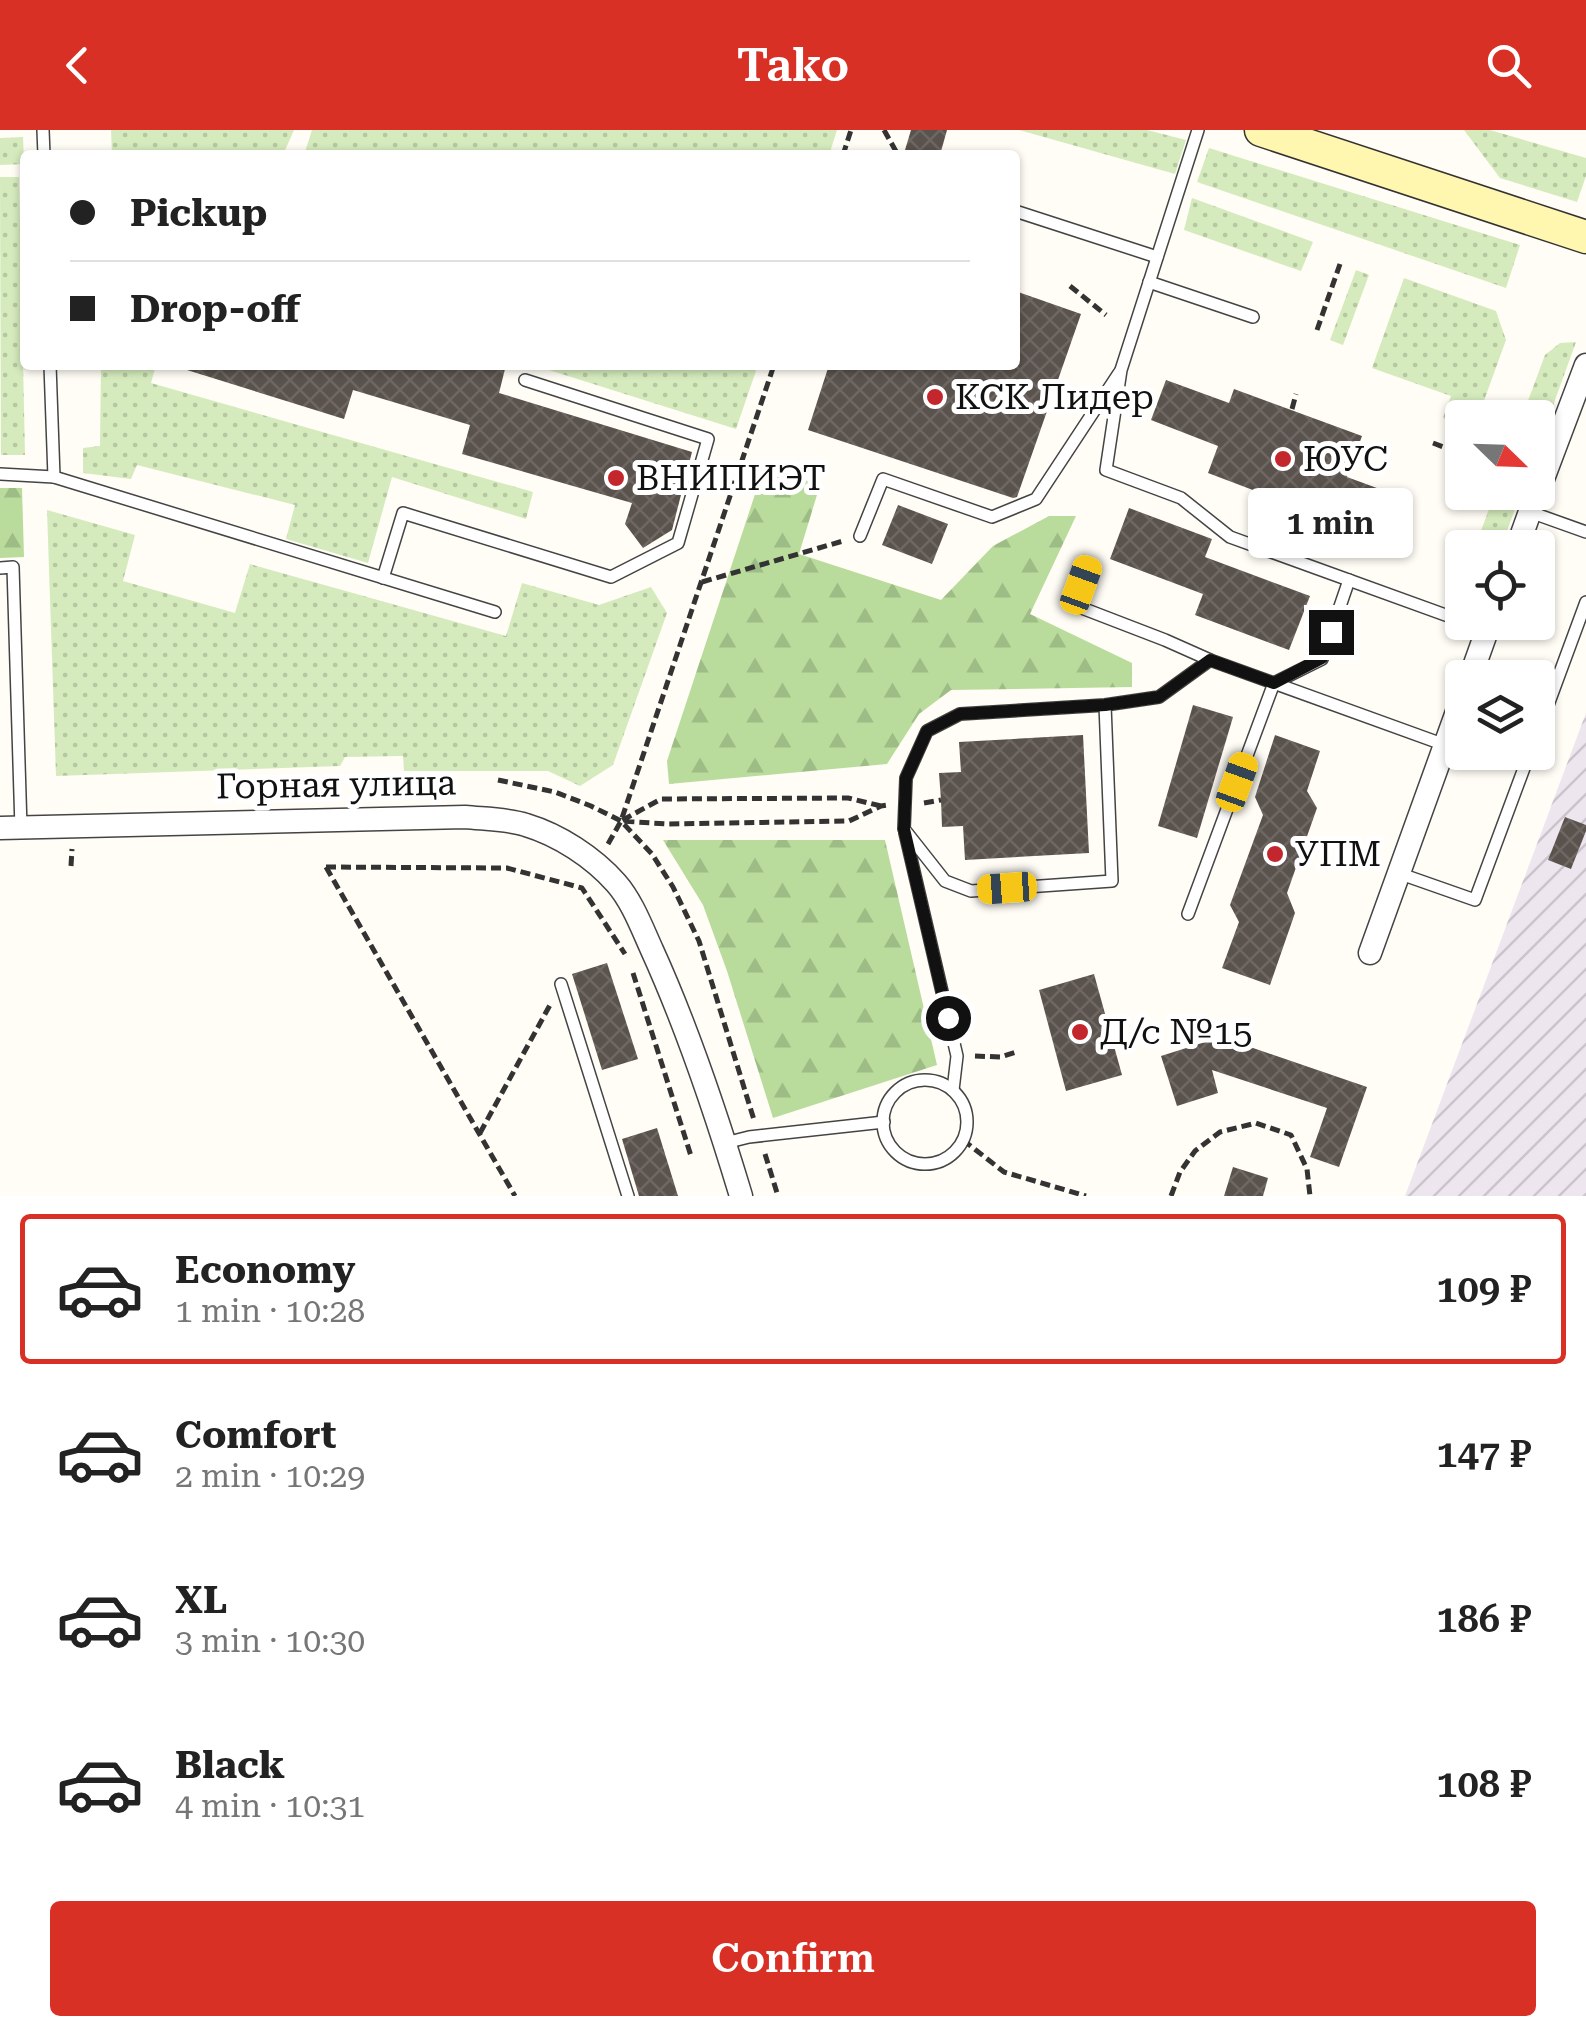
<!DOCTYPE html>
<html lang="en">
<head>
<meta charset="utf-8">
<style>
	body { margin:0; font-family:"Roboto Serif",serif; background:#f2f2f2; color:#222; height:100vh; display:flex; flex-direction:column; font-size:38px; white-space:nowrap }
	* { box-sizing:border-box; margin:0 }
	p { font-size:32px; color:#767676 }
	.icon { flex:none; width:55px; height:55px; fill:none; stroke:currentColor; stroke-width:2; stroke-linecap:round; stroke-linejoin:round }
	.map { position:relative; height:1066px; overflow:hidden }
	.details { display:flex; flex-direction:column; background:#fff; flex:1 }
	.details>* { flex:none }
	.top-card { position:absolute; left:20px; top:20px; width:1000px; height:220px; border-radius:10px; box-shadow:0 2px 8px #0004; display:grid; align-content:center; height:220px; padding:0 50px; background:#fff }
	.needle { width:65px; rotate:113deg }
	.fabs { position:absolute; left:1445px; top:270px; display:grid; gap:20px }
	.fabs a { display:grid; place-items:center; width:110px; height:110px; border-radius:10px; background:#fff; box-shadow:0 2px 8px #0004; font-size:50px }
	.end { position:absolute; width:45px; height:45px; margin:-22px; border:12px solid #111; background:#fff; box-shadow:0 0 0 5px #fff }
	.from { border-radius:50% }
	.bubble { position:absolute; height:70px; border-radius:10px; background:#fff; box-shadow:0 2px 8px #0004; font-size:32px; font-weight:600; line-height:70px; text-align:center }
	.car { position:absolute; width:30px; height:60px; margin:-30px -15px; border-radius:12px; box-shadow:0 0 8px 2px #0007; background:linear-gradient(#f5c518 24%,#345 0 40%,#f5c518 0 76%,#345 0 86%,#f5c518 0) }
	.top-card b { display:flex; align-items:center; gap:35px; height:95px; font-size:38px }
	.top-card b+b { border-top:2px solid #e0e0e0 }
	.top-card i { width:25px; height:25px; background:#222 }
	ul { padding:18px 0 0; list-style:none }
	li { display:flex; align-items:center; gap:30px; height:150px; margin:0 20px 15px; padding:0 30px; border:5px solid transparent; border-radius:10px }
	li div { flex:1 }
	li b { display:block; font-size:38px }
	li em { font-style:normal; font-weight:600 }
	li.active { border-color:#d93025 }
	li>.icon { width:90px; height:90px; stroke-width:1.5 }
	.primary-button { display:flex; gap:20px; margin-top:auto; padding:20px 50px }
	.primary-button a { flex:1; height:115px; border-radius:10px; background:#d93025; color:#fff; font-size:40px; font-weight:600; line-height:115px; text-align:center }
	header { display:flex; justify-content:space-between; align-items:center; height:130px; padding:0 50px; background:#d93025; color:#fff; font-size:45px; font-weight:600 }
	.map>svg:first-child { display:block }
	.industrial { fill:url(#industrial-furrows) }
	.green { fill:url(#green-dots) }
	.forest { fill:url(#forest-firs) }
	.building { fill:url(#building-cross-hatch) }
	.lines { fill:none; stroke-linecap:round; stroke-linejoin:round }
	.lane-casing { stroke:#444; stroke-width:14 }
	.street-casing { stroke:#444; stroke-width:25 }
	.secondary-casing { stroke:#333; stroke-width:35 }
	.path { stroke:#333; stroke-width:5; stroke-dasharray:10 5; stroke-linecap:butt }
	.lane { stroke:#fff; stroke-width:11 }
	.street { stroke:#fff; stroke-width:22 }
	.secondary { stroke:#fff6b0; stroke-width:32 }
	.route { stroke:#111; stroke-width:12 }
	.poi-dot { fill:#c4262e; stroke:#fff; stroke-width:4 }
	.labels { text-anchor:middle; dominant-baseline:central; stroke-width:10; stroke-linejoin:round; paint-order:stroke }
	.poi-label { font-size:35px; fill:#111; stroke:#fff; text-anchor:start }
	.street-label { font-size:35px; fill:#111; stroke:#fff }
</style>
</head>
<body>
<header><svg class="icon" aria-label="back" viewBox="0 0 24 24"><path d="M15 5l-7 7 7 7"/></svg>Tako<svg class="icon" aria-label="search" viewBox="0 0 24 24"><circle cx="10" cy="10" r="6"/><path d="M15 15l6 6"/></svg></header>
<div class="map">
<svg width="1586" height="1066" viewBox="0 0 1586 1066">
	<defs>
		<pattern id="industrial-furrows" width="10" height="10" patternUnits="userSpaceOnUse" patternTransform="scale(2.5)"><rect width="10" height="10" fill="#eee6ef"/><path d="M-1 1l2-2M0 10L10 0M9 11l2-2" fill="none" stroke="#cbc4cc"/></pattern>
		<pattern id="green-dots" width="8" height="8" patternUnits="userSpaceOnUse" patternTransform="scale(2.5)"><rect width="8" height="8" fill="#d5ebbd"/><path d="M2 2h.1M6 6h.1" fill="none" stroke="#b6c8a1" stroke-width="1.8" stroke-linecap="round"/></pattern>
		<pattern id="forest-firs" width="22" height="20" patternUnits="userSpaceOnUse" patternTransform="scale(2.5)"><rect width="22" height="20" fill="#b9dc9c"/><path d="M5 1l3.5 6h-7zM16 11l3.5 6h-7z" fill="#9ebc85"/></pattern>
		<pattern id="building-cross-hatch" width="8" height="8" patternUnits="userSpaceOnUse" patternTransform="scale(2.5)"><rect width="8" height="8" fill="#5a524d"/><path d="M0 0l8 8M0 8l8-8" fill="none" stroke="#6d6662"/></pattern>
	</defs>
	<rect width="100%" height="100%" fill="#fffdf5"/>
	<!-- industrial -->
	<polygon class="industrial" points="1586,583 1586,1066 1405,1066"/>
	<!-- green -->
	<g class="green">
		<polygon points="111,0 294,0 283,25 112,25"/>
		<polygon points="312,0 837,0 829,25 304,25"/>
		<polygon points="1019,0 1147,0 1186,10 1175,44"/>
		<polygon points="1464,0 1490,0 1586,28 1586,46 1577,72 1500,48"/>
		<polygon points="23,7 24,34 0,35 0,8"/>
		<polygon points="1209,18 1520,115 1506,158 1197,52"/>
		<polygon points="0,47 19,47 25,325 1,325"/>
		<polygon points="1192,68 1313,112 1301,141 1184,100"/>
		<polygon points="1356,140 1369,145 1343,215 1330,210"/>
		<polygon points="1404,148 1496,181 1506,210 1478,287 1462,288 1462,295 1443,288 1451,266 1372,238"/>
		<polygon points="1576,212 1538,317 1538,288 1522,287 1545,225 1560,213"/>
		<polygon points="101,235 156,235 151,253 533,362 526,389 392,347 368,433 286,409 295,375 137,335 131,349 83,343 83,318 100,316"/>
		<polygon points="533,235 758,235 736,299"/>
		<polygon points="1495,363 1521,363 1501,417 1475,417"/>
		<polygon points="47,380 135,405 123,451 235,483 250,434 506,506 522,453 599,475 651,457 667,483 613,635 580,656 548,641 404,641 403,626 345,627 340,636 56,646"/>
	</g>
	<!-- forest -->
	<g class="forest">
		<polygon points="764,337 820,355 799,424 941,470 993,416 1049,386 1076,386 1030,484 1132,533 1132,557 951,560 919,584 887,634 669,654 667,631"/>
		<polygon points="0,358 22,358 24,427 0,428"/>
		<polygon points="663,710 885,710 937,935 773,988 727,841 703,775"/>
	</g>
	<!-- building -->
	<g class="building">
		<polygon points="911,0 947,0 940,25 923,25 905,20"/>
		<polygon points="1015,161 1081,184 1017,367 1013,368 808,300 829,235 1015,235"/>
		<polygon points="188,235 491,235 505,239 499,263 692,322 672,400 643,418 625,394 632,373 462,324 470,295 353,260 344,289 187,240"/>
		<polygon points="1166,250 1229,273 1234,259 1362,306 1347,347 1404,368 1388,411 1208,343 1218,316 1151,290"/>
		<polygon points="898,375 948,394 932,434 882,415"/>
		<polygon points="1129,378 1212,409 1205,427 1310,466 1289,520 1195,485 1203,464 1110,429"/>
		<polygon points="1193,575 1233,587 1197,708 1158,696"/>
		<polygon points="1083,605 1089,723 965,730 963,696 942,697 941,670 939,643 961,642 959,612"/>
		<polygon points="1275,605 1320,621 1307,661 1317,678 1287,763 1295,783 1270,855 1222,838 1239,792 1230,775 1263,685 1255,667"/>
		<polygon points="1565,687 1586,695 1586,701 1571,739 1548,730"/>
		<polygon points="607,833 638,929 602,940 572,844"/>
		<polygon points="1094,844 1122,945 1066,961 1039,860"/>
		<polygon points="1221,907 1367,957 1339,1037 1310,1027 1327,978 1212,940 1218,963 1177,976 1161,926"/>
		<polygon points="657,998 678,1066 639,1066 622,1009"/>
		<polygon points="1233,1037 1268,1048 1263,1066 1224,1066"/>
	</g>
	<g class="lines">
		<defs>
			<g id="lane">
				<polyline points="43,0 44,25"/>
				<polyline points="1198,0 1121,240 1106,340 1181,368 1230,407 1462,491"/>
				<polyline points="1015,81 1157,127"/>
				<polyline points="1149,152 1253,187"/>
				<polyline points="50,235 54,347 495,482"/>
				<polyline points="0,344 54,347"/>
				<polyline points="1530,382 1586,402"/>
				<polyline points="860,406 883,349 992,387 1036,369 1119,243"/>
				<polyline points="1089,435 1074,475 1165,510 1210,530 1445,615"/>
				<polyline points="0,438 13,437 21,698"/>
				<polyline points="383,448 403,383 611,447 678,413 708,309 525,250"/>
				<polyline points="1105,575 1112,751 971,761 945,751 904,699 906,648 927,601 960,584 1105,575 1159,567 1210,530"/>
				<polyline points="1538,602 1586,472"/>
				<polyline points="905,703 957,926 953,960"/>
				<polyline points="1398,743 1475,770 1530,622"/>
				<polyline points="1188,784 1274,553 1322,529 1349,450"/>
				<polyline points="561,854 628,1066"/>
				<circle cx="925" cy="992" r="42"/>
				<polyline points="725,1013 749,1007 884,992"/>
			</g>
			<g id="street">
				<polyline points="1538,362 1586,235"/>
				<polyline points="1517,418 1537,362"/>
				<polyline points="1470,548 1490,492"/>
				<path d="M 0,698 L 465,687 C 485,689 508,689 526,695 C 559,705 593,727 616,753 C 632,771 642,798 652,820 C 688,899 716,983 741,1066"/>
				<polyline points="1370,823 1462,568"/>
			</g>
			<polyline id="secondary" points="1261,0 1586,107"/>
		</defs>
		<!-- lane casing -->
		<use href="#lane" class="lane-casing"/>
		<!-- street casing -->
		<use href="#street" class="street-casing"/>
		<!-- secondary casing -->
		<use href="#secondary" class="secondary-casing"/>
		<!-- path -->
		<g class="path">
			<polyline points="884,0 898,25"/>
			<polyline points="843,25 851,0"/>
			<polyline points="1070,156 1106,185"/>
			<polyline points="1317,200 1340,134"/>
			<polyline points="1292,279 1296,264"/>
			<polyline points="1433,313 1462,324"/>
			<polyline points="702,452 843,411"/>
			<polyline points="498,650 555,662 591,676 621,691 652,724 673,757 699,811 754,990"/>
			<polyline points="924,673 941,670"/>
			<polyline points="881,676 848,668 661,669 621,691 667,694 849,691 881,676 888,675"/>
			<polyline points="608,714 621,691 774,235"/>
			<polyline points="71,736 72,719"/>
			<polyline points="326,737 507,738 582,758 625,824"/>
			<polyline points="326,737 515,1066"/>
			<polyline points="633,843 691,1026"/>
			<polyline points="975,926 1000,927 1016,922"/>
			<polyline points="480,1003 550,875"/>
			<polyline points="963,1010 1004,1042 1086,1066"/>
			<polyline points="765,1024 778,1066"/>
			<polyline points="1171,1066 1180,1042 1195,1021 1220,1002 1256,993 1291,1005 1307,1039 1310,1066"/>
		</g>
		<!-- lane -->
		<use href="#lane" class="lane"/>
		<!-- street -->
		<use href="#street" class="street"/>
		<!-- secondary -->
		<use href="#secondary" class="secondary"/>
	</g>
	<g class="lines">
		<!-- route -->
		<polyline class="route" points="948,888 904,699 906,648 927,601 960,584 1105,575 1159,567 1210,530 1274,553 1322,528 1331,502"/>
	</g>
	<!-- markers -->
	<g class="poi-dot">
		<circle cx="935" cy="267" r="10"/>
		<circle cx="1283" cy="329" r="10"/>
		<circle cx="616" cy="348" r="10"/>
		<circle cx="1275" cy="724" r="10"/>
		<circle cx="1080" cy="902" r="10"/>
	</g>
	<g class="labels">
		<!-- poi labels -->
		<g class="poi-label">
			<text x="955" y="267">КСК Лидер</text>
			<text x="1303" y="329">ЮУС</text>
			<text x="636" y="348">ВНИПИЭТ</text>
			<text x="1295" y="724">УПМ</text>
			<text x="1100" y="902">Д/с №15</text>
		</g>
		<!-- street labels -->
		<g class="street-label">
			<text transform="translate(336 655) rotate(-1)">Горная улица</text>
		</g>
	</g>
</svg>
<div class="fabs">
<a><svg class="needle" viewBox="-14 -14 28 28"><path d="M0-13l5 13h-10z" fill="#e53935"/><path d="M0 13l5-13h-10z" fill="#767676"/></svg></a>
<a><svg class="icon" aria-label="locate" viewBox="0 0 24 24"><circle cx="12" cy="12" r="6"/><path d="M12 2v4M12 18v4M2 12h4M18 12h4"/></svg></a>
<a><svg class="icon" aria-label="layers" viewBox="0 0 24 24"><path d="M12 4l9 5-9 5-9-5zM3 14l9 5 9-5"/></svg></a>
</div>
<i class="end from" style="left:948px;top:888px"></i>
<i class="end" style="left:1331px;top:502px"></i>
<div class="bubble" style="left:1248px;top:358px;width:165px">1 min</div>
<i class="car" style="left:1081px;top:455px;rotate:20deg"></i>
<i class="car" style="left:1237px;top:652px;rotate:20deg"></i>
<i class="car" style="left:1007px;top:758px;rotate:266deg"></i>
<div class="top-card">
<b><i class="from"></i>Pickup</b>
<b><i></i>Drop-off</b>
</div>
</div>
<section class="details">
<ul>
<li class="active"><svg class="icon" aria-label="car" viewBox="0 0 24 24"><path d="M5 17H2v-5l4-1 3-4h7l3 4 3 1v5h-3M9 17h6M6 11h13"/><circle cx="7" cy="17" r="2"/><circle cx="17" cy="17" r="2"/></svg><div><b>Economy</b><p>1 min · 10:28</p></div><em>109 ₽</em></li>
<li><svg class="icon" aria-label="car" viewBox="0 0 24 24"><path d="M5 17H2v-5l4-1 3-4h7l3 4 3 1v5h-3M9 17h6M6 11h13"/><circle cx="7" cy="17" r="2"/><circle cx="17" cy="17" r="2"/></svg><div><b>Comfort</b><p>2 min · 10:29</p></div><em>147 ₽</em></li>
<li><svg class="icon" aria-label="car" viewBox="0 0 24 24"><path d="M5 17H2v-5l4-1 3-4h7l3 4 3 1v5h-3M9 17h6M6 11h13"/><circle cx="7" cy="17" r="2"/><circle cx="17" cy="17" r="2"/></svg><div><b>XL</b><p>3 min · 10:30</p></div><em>186 ₽</em></li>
<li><svg class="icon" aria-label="car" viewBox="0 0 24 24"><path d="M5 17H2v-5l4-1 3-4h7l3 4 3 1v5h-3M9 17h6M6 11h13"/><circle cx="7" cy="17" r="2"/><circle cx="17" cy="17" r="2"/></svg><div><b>Black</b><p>4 min · 10:31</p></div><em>108 ₽</em></li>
</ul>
<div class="primary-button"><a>Confirm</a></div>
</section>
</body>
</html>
